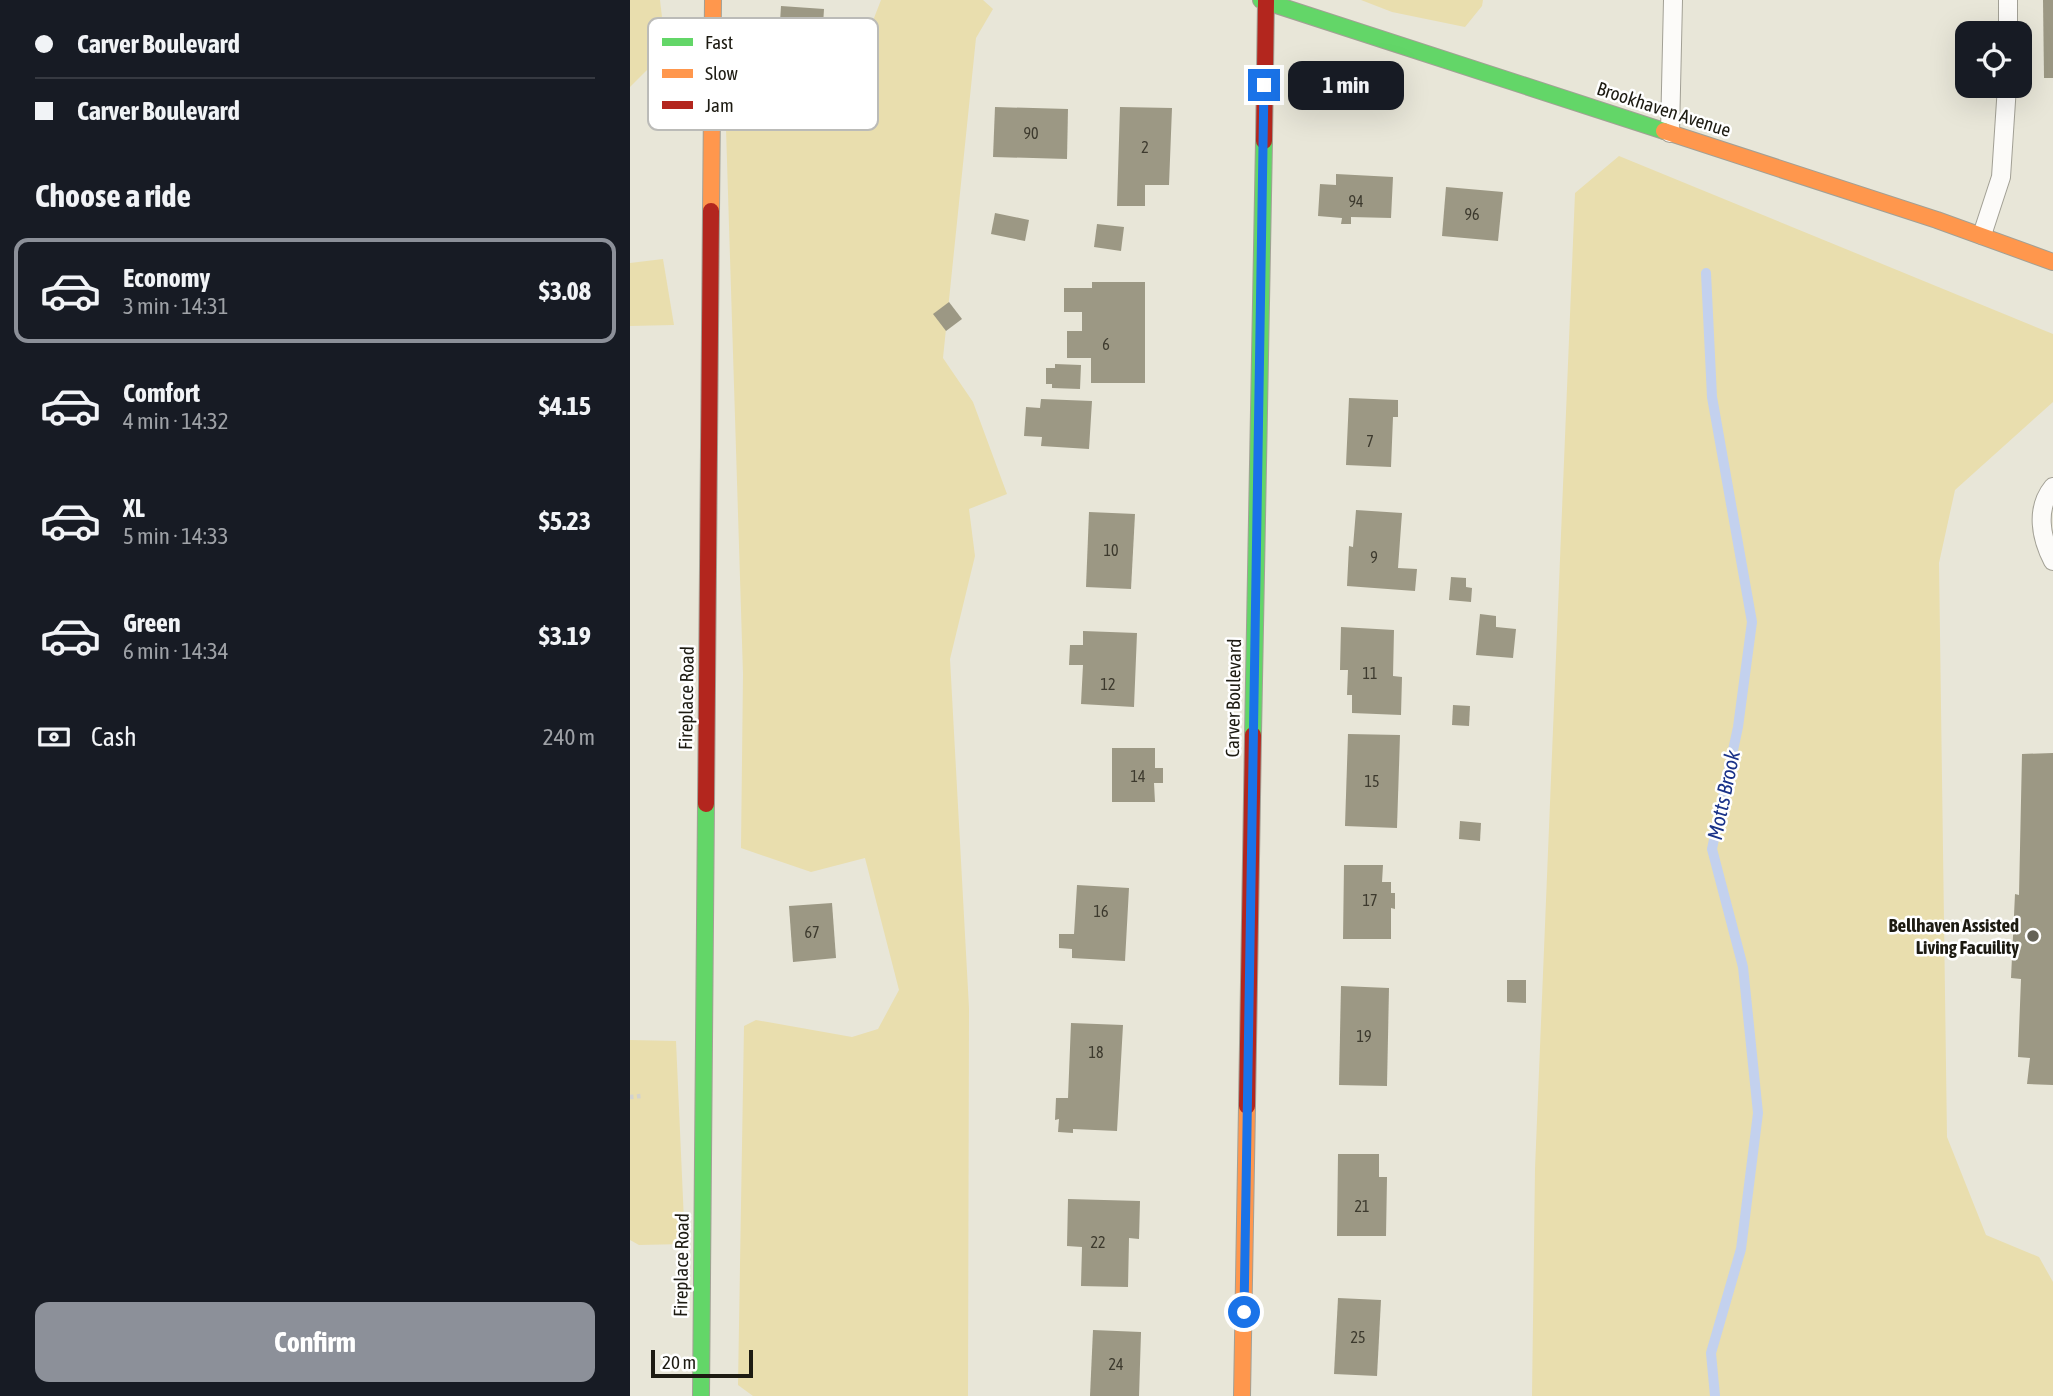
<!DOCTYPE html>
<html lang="en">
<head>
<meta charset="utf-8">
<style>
	body { margin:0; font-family:"Asap Condensed",sans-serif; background:#242831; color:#f1f3f6; height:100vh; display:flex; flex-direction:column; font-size:26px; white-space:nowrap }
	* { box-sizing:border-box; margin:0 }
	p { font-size:23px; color:#9ea1a6 }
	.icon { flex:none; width:38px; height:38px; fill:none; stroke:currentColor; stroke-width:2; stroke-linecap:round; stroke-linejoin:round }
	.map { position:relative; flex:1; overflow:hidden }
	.sheet { display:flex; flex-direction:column; background:#171b24; width:630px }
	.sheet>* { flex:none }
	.hud { display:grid; align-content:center; height:154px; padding:0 35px; background:#171b24 }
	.fabs { position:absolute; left:1325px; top:21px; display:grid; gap:14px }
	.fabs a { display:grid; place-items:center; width:77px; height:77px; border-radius:14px; background:#171b24; box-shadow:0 7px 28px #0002; font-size:35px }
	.scale { position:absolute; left:21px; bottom:18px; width:102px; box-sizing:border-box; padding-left:7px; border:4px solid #1d1b12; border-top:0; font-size:19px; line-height:24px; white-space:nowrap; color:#1d1b12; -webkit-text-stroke:5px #fff; paint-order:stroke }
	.end { position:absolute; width:32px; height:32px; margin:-16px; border:9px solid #1a73e8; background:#fff; box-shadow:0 0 0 4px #fff }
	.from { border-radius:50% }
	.bubble { position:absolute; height:49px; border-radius:14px; background:#171b24; box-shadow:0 7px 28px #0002; font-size:23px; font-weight:700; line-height:49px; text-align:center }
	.hud b { display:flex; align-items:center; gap:24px; height:66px; font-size:26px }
	.hud b+b { border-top:2px solid #363941 }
	.hud i { width:18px; height:18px; background:#f1f3f6 }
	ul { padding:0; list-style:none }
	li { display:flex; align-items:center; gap:21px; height:105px; margin:0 14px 10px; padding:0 21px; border:4px solid transparent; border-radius:14px }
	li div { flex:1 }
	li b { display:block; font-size:26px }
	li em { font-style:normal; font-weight:700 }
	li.active { border-color:#8c9099 }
	li>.icon { width:63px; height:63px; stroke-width:1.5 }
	h2 { padding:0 35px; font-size:32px; line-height:84px }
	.pay { display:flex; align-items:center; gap:18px; height:77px; padding:0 35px; font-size:26px }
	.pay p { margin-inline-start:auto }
	.cta { display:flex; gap:14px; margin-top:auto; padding:14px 35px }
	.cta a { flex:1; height:80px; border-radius:14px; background:#8c9099; color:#fff; font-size:28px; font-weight:700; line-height:80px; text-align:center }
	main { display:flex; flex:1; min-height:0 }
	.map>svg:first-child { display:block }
	.green { fill:#e9deae }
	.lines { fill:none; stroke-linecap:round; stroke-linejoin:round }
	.stream { stroke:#c3d1ee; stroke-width:10 }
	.building { fill:#9c9884 }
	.lane-casing { stroke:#a2a095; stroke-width:20 }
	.fast-casing { stroke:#a2a095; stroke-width:18 }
	.slow-casing { stroke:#a2a095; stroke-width:18 }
	.jam-casing { stroke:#a2a095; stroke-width:18 }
	.path { stroke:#d3d2ce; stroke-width:4.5; stroke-dasharray:3.5 3.5; stroke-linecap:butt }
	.lane { stroke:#fcfbf9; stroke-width:18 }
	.fast { stroke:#63d668; stroke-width:16 }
	.slow { stroke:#ff974d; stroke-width:16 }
	.jam { stroke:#b3261e; stroke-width:16 }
	.route { stroke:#1a73e8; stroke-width:9 }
	.poi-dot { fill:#646257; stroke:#fff; stroke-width:2.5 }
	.labels { text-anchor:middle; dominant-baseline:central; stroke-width:5; stroke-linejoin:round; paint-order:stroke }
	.number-label { font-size:16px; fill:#3d3a2e }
	.street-label { font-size:19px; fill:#1d1b12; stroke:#fff }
	.poi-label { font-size:19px; font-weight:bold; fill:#1d1b12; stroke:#fff; text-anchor:end }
	.water-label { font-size:21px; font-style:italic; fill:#193288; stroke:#fff }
	.key { fill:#fff; stroke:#bbbbb8; stroke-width:2 }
	.key-label { font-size:19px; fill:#1d1b12 }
</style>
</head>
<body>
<main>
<section class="sheet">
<div class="hud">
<b><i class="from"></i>Carver Boulevard</b>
<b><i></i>Carver Boulevard</b>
</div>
<h2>Choose a ride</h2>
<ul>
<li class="active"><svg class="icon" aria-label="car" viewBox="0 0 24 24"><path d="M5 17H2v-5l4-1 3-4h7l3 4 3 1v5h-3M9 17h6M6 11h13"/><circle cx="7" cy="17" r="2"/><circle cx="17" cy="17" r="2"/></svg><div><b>Economy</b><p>3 min · 14:31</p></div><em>$3.08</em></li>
<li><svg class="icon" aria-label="car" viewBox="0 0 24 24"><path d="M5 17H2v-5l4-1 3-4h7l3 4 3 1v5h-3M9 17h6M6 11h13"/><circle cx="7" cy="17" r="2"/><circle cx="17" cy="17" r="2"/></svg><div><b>Comfort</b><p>4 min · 14:32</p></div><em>$4.15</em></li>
<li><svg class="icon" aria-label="car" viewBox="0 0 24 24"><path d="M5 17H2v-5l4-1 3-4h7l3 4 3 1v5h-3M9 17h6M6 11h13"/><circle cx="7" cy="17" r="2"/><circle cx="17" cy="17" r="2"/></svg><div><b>XL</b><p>5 min · 14:33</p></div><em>$5.23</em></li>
<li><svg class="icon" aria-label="car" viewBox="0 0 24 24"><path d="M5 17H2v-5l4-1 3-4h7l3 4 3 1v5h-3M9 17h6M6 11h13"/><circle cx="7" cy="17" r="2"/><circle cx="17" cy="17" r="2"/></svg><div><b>Green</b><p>6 min · 14:34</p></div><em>$3.19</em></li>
</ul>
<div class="pay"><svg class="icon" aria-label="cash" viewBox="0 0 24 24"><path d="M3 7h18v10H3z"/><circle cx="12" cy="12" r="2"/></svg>Cash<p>240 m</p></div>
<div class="cta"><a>Confirm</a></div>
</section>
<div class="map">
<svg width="1423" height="1396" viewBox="0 0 1423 1396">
	<rect width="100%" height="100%" fill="#e8e6d8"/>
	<!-- green -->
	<g class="green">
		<polygon points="0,0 30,0 33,26 21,66 0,87"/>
		<polygon points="251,0 353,0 363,9 346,38 313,358 343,402 377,494 339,509 345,556 320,659 339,1008 338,1396 123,1396 108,1385 114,1026 126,1020 222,1037 248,1029 269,990 235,858 181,872 111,848 113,674 96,129 116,79 207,98 239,31"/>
		<polygon points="731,0 853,0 852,6 835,27 762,12"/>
		<polygon points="989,156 1423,334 1423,402 1325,490 1309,563 1317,1137 1356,1235 1409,1257 1423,1282 1423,1396 902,1396 905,1169 945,193"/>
		<polygon points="33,259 44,325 0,326 0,263"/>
		<polygon points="0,1040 46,1041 55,1244 9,1245 0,1240"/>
	</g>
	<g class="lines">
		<!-- stream -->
		<polyline class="stream" points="1076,273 1082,397 1122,622 1108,727 1082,849 1113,967 1128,1113 1111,1249 1081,1353 1085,1396"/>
	</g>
	<!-- building -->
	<g class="building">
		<polygon points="1413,0 1423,0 1423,78 1414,78"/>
		<polygon points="151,6 194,9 190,71 147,68"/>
		<polygon points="365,107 438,109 437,159 363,157"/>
		<polygon points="490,107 542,108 539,185 515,185 515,206 487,206"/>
		<polygon points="706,174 763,177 761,218 721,217 721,224 711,224 712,218 688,216 690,184 706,185"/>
		<polygon points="816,187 873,192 868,241 812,236"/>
		<polygon points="365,213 399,220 395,241 361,234"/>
		<polygon points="467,224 494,227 491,251 464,247"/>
		<polygon points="462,282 515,282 515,383 461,383 461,358 437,358 437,331 452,331 452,312 434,312 434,288 462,288"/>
		<polygon points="319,302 332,319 316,331 303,314"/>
		<polygon points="425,364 451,365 450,389 422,388 422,384 416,384 416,368 425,368"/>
		<polygon points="719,398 768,400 768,417 763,417 761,467 716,465"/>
		<polygon points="411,399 462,401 459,449 411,446 412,437 394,436 396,407 410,408"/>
		<polygon points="726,510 772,513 768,568 787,569 785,591 717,586 719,546 723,547"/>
		<polygon points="459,512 505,514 501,589 456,587"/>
		<polygon points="821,577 836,578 836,587 842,588 841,602 819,600"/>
		<polygon points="850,614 866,616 866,627 886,629 883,658 846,655"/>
		<polygon points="711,627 764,630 763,676 772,677 771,715 722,713 722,695 717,695 718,670 710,670"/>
		<polygon points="453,631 507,633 504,707 451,704 453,665 439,665 440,645 453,645"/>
		<polygon points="823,705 840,706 839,726 822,725"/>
		<polygon points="718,734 770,735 767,828 715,826"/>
		<polygon points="482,748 525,748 525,768 533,768 533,783 524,783 525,802 482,802"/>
		<polygon points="1423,753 1423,1085 1397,1084 1400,1058 1388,1057 1391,979 1381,978 1385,894 1389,895 1392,754"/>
		<polygon points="830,821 851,823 850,841 829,839"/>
		<polygon points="714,865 753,865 752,882 761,882 761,893 765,893 765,909 761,908 761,939 713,939"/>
		<polygon points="447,885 499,888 495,961 442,958 442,949 429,948 429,934 444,934"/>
		<polygon points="202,903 206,958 163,962 159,906"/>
		<polygon points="877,980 896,980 896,1003 877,1002"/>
		<polygon points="711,986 759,988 757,1086 709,1085"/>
		<polygon points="441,1023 493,1025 487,1131 443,1129 443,1133 428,1132 429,1119 425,1120 426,1098 438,1098"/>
		<polygon points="708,1154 749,1154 749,1177 757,1177 756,1236 707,1236"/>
		<polygon points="438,1199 510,1201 509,1239 499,1238 498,1287 451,1286 452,1247 437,1246"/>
		<polygon points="708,1298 751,1300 747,1376 704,1374"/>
		<polygon points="463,1330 511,1332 509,1396 460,1396"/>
	</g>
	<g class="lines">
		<defs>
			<g id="lane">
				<polyline points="1378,33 1378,0"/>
				<polyline points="1040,133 1043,0"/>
				<polyline points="1352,235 1371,177 1377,86"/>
				<path d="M 1423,487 C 1405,509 1411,538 1423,561"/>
			</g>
			<g id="fast">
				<polyline points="631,0 1034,131"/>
				<polyline points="623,735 634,141"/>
				<polyline points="71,1396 76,804"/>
			</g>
			<g id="slow">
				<polyline points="1034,131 1307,220 1423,262"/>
				<polyline points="81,211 83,0"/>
				<polyline points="612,1396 617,1106"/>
			</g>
			<g id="jam">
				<polyline points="634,141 636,1"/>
				<polyline points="76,804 81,211"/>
				<polyline points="617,1106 623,735"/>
			</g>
		</defs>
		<!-- lane casing -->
		<use href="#lane" class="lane-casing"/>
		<!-- fast casing -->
		<use href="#fast" class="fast-casing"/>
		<!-- slow casing -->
		<use href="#slow" class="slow-casing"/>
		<!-- jam casing -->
		<use href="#jam" class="jam-casing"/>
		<!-- path -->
		<polyline class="path" points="0,1097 11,1096"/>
		<!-- lane -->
		<use href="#lane" class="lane"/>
		<!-- fast -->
		<use href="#fast" class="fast"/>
		<!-- slow -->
		<use href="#slow" class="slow"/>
		<!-- jam -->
		<use href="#jam" class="jam"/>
	</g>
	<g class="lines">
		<!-- route -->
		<polyline class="route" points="614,1312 634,85"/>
	</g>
	<!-- markers -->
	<circle class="poi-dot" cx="1403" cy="936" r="7"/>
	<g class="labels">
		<!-- number labels -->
		<g class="number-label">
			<text x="401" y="133">90</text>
			<text x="515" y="147">2</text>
			<text x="726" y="201">94</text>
			<text x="842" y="214">96</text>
			<text x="476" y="344">6</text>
			<text x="740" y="441">7</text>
			<text x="481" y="550">10</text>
			<text x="744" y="557">9</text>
			<text x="740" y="673">11</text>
			<text x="478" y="684">12</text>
			<text x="508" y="776">14</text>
			<text x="742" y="781">15</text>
			<text x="740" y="900">17</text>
			<text x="471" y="911">16</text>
			<text x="182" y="932">67</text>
			<text x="734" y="1036">19</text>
			<text x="466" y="1052">18</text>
			<text x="732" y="1206">21</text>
			<text x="468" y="1242">22</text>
			<text x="728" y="1337">25</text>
			<text x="486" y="1364">24</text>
		</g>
		<!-- street labels -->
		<g class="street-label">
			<text transform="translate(1034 109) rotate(18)">Brookhaven Avenue</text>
			<text transform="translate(56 698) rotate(-89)">Fireplace Road</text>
			<text transform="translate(603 698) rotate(-89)">Carver Boulevard</text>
			<text transform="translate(51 1265) rotate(-89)">Fireplace Road</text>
		</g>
		<!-- poi labels -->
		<g class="poi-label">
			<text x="1389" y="925">Bellhaven Assisted<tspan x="1389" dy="22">Living Facuility</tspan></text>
		</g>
		<!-- water labels -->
		<g class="water-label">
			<text transform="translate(1093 795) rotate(-78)">Motts Brook</text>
		</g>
	</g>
	<!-- legend -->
	<rect x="18" y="18" width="230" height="112" rx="10" class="key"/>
	<rect x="32" y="38" width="31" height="8" fill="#63d668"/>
	<rect x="32" y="69" width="31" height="9" fill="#ff974d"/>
	<rect x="32" y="101" width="31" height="8" fill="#b3261e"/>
	<g class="key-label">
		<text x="75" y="49">Fast</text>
		<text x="75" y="80">Slow</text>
		<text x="75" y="112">Jam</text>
	</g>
</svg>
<div class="fabs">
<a><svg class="icon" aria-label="locate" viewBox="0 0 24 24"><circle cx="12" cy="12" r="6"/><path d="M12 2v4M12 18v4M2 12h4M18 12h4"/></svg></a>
</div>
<div class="scale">20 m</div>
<i class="end from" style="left:614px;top:1312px"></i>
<i class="end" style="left:634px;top:85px"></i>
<div class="bubble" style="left:658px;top:61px;width:116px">1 min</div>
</div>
</main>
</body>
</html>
